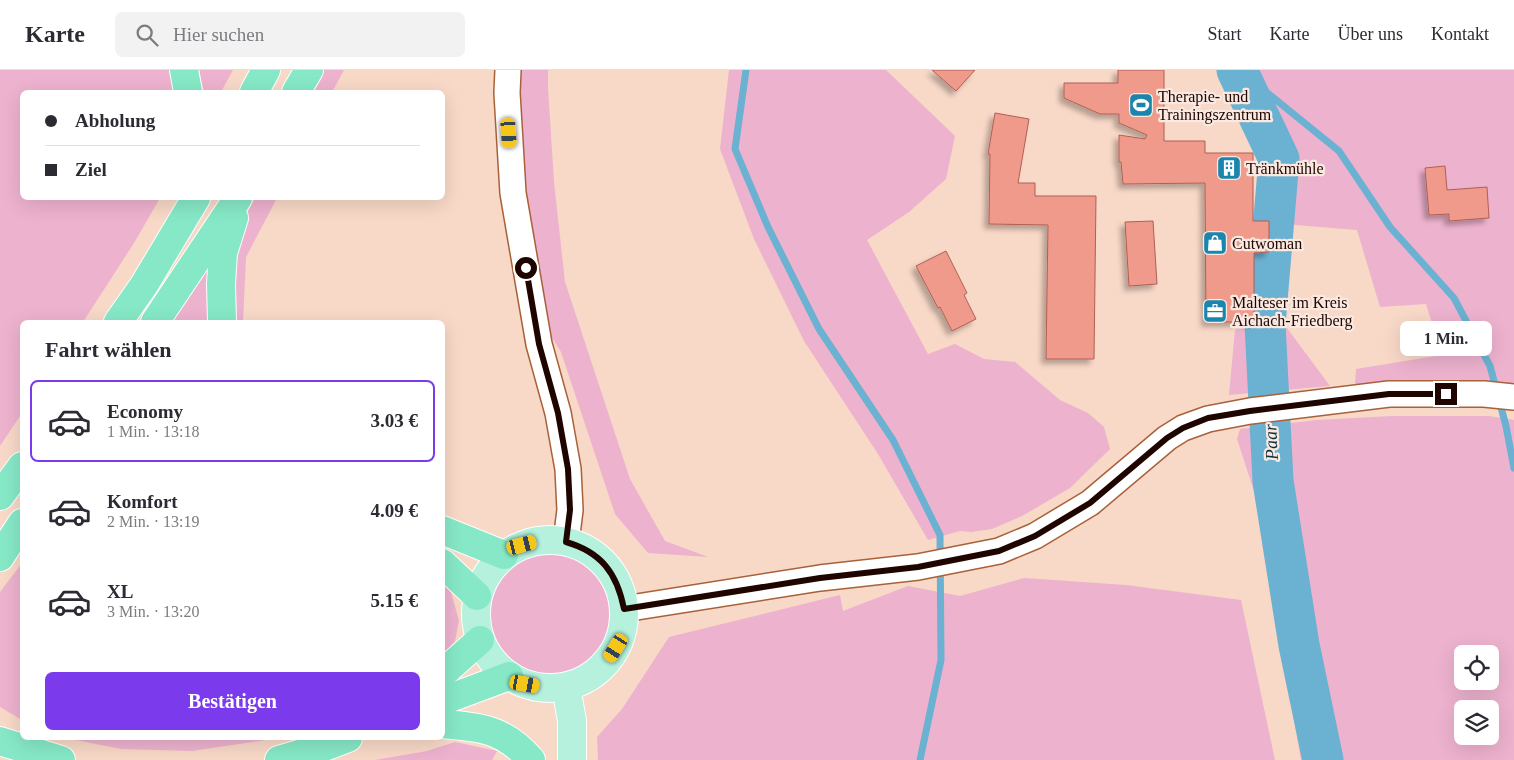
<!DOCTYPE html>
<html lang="de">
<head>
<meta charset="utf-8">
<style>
	body { margin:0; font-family:"Times New Roman",serif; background:#f2f2f3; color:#2b2b33; height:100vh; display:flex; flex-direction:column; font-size:19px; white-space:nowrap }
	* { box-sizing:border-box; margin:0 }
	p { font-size:16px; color:#7c7c81 }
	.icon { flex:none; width:28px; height:28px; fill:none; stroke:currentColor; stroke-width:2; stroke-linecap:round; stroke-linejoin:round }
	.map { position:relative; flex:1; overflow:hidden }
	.panel { position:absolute; left:20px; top:250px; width:425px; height:420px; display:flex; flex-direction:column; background:#fff; border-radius:8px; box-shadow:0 5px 20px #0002 }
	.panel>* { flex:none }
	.banner { position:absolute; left:20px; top:20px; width:425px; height:110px; border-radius:8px; box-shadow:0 5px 20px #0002; display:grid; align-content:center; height:110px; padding:0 25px; background:#fff }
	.controls { position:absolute; left:1454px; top:575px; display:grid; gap:10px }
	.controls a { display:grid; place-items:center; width:45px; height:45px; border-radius:8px; background:#fff; box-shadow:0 5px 20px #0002; font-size:25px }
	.end { position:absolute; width:22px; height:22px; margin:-11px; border:6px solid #1e0500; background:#fff; box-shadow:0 0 0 2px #fff }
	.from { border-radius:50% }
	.bubble { position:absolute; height:35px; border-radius:8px; background:#fff; box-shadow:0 5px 20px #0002; font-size:16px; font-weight:700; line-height:35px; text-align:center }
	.car { position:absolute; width:15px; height:30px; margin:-15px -8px; border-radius:6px; box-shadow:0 0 4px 1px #0007; background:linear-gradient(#f5c518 24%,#345 0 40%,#f5c518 0 76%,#345 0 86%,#f5c518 0) }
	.banner b { display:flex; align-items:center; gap:18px; height:48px; font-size:19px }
	.banner b+b { border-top:1px solid #e1e1e2 }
	.banner i { width:12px; height:12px; background:#2b2b33 }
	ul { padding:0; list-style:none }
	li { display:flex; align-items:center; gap:15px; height:82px; margin:0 10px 8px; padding:0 15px; border:2px solid transparent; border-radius:8px }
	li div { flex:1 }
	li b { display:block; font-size:19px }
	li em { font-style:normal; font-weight:700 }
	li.current { border-color:#7c3aed }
	li>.icon { width:45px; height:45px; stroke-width:1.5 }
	h2 { padding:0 25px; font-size:22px; line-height:60px }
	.action { display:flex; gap:10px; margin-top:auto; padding:10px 25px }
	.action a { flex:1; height:58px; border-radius:8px; background:#7c3aed; color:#fff; font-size:20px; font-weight:700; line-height:58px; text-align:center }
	header { display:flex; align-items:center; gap:30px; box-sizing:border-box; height:70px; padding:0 25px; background:#fff; border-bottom:1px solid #e1e1e2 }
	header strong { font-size:24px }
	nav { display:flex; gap:28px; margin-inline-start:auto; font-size:18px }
	.search { width:350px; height:45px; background:#f2f2f3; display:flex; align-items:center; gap:12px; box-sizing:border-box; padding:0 18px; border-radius:8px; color:#7c7c81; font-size:19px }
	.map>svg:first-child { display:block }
	.green { fill:#edb2ce; fill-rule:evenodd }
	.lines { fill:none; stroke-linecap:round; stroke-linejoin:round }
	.stream { stroke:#6bb1d1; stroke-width:7 }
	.river { stroke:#6bb1d1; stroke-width:41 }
	.building { fill:#f09a8c; stroke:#b05f53; filter:url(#shadow) }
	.minor-casing { stroke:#a86139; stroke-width:28 }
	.major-casing { stroke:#fff; stroke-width:30 }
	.highway-casing { stroke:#fff; stroke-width:30 }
	.minor { stroke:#fff; stroke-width:25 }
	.major { stroke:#b6f1dd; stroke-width:28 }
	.highway { stroke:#86e8c6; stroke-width:28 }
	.route { stroke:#1e0500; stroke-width:6 }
	.labels { text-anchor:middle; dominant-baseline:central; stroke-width:4.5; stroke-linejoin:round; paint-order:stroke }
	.poi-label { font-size:16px; fill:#1e0500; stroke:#f9e9e0; text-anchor:start }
	.water-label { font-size:18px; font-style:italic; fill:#0e303e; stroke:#f9e9e0 }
</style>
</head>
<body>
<header>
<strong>Karte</strong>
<div class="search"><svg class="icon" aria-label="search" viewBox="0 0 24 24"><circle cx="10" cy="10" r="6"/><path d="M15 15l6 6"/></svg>Hier suchen</div>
<nav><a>Start</a><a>Karte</a><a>Über uns</a><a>Kontakt</a></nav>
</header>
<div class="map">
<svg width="1514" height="690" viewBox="0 0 1514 690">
	<defs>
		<filter id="shadow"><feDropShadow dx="-4.5" dy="4.5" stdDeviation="2.5" flood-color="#0004"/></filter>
	</defs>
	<rect width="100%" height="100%" fill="#f8d8c7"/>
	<!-- green -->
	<g class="green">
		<polygon points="0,0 175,0 180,22 22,22 22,128 160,128 134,173 83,252 22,252 22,343 0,376"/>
		<polygon points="199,0 233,0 221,22 204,22"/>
		<polygon points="321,0 344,0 332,22 310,22"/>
		<polygon points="516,0 548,0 548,18 554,112 565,212 630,409 665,471 708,487 648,483 615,444 561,282 546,258 520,116"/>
		<polygon points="729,0 886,0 955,66 946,109 909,142 867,170 928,284 955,274 984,289 1015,292 1060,330 1088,343 1104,357 1110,379 1070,418 1022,446 992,459 971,462 960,461 928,470 878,384 804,271 754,169 720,79"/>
		<polygon points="1257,0 1514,0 1514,316 1481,314 1355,315 1356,299 1442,285 1426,234 1380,237 1357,160 1283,154 1293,97 1277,36"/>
		<polygon points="255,128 277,128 246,187 243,252 229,252 228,248 242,153"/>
		<polygon points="211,190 212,252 171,252"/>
		<polygon points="1281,250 1330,316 1229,325 1235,260"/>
		<path d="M 1392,346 L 1489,346 L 1514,350 L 1514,690 L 1301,690 L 1254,421 L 1237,369 L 1240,359 L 1317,350 ZM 1462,584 L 1490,584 L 1490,611 L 1462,611 ZM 1462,639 L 1490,639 L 1490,666 L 1462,666 Z"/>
		<circle cx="550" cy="544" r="74"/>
		<polygon points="22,493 22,650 0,637 0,522"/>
		<polygon points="1024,508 1126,515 1241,530 1275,690 598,690 597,667 622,639 669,567 840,525 843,541 908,516 960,526"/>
		<polygon points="443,513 451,522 459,551 455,571 443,585"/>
		<polygon points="66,668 280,668 192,681 121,679"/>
		<polygon points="455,672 497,681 492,690 375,690 427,681"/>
	</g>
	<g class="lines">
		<!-- stream -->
		<g class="stream">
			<polyline points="746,0 735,79 768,157 819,259 893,370 940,465 941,590 920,690"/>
			<polyline points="1239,0 1339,81 1390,157 1454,228 1490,296 1506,356 1514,398"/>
		</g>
		<!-- river -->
		<polyline class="river" points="1237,0 1279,89 1265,254 1273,411 1299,575 1323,690"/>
	</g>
	<!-- building -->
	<g class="building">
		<polygon points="932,0 975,0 956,21"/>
		<polygon points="1118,0 1164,0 1164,71 1205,71 1205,83 1253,83 1253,151 1269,151 1269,182 1254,183 1254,252 1206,252 1205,113 1123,114 1121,92 1119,92 1119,65 1145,69 1147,65 1119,53 1119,44 1100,44 1064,28 1064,13 1118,13"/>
		<polygon points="995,43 1029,49 1018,113 1035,113 1035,126 1096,126 1094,289 1046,289 1048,155 989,154 990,84 988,84"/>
		<polygon points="1445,96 1447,120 1487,117 1489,148 1449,151 1449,144 1429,145 1425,98"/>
		<polygon points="1153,151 1157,214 1129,216 1125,152"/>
		<polygon points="946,181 967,223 964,225 976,249 952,261 940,237 938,238 916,196"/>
	</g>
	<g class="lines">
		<defs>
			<g id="minor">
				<polyline points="508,0 507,23 513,123 539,274 558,343 568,399 570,440 566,472"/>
				<polyline points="624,539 820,508 918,497 999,481 1035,466 1090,433 1167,368 1183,358 1208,349 1250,341 1389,324 1484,324 1514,327"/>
			</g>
			<g id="major">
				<circle cx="550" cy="544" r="74"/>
				<polyline points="566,617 572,651 572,690"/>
			</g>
			<g id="highway">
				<polyline points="184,0 188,22"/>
				<polyline points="254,22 266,0"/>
				<polyline points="296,22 309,0"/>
				<polyline points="118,252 144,215 196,128"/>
				<polyline points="155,252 238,128"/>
				<polyline points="222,252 221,214 223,183 234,148"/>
				<polyline points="0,426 22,396"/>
				<polyline points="442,460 504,485"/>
				<polyline points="0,487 22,453"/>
				<polyline points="442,493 477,526"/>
				<polyline points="442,604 480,570"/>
				<polyline points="442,631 509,606"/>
				<path d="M 442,654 C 481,657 504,659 531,690"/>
				<polyline points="0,671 61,690"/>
				<polyline points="279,690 327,676 348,668"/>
			</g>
		</defs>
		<!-- minor casing -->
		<use href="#minor" class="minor-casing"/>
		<!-- major casing -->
		<use href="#major" class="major-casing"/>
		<!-- highway casing -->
		<use href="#highway" class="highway-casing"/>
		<!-- minor -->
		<use href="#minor" class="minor"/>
		<!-- major -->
		<use href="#major" class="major"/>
		<!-- highway -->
		<use href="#highway" class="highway"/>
	</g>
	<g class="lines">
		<!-- route -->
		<path class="route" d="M 526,198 L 539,274 L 558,343 L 568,399 L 570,440 L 566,472 C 601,482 617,503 624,539 L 820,508 L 918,497 L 999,481 L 1035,466 L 1090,433 L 1167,368 L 1183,358 L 1208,348 L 1250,341 L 1389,324 L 1446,324"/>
	</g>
	<!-- icons -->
	<defs>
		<symbol id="stadium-square" viewBox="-11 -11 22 22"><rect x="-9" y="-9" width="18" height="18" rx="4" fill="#1a86ae" stroke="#f9e9e0"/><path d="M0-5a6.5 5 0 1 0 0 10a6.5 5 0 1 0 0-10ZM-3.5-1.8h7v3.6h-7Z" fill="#fff"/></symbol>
		<symbol id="building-square" viewBox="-11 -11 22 22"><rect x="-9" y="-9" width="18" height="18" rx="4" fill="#1a86ae" stroke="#f9e9e0"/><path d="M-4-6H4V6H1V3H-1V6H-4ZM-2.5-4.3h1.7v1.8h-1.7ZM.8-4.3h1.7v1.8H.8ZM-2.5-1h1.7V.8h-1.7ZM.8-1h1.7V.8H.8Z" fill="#fff"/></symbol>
		<symbol id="shop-square" viewBox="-11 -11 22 22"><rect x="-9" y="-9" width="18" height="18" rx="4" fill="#1a86ae" stroke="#f9e9e0"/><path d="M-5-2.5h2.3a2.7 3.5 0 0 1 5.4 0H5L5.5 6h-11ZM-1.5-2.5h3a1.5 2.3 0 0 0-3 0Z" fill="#fff"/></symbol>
		<symbol id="office-square" viewBox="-11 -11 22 22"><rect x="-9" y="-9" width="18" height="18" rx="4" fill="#1a86ae" stroke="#f9e9e0"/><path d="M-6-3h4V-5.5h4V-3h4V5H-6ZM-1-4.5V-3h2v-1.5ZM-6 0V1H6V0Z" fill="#fff"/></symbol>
	</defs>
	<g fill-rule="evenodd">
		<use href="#stadium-square" x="1127" y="21" width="28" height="28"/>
		<use href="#building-square" x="1215" y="84" width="28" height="28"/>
		<use href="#shop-square" x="1201" y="159" width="28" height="28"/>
		<use href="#office-square" x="1201" y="227" width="28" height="28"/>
	</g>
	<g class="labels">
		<!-- poi labels -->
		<g class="poi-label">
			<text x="1158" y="26">Therapie- und<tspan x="1158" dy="18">Trainingszentrum</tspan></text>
			<text x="1246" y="98">Tränkmühle</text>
			<text x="1232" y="173">Cutwoman</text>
			<text x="1232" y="232">Malteser im Kreis<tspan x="1232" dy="18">Aichach-Friedberg</tspan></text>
		</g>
		<!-- water labels -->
		<g class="water-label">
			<text transform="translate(1271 372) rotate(-93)">Paar</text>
		</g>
	</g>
</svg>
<div class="controls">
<a><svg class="icon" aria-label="locate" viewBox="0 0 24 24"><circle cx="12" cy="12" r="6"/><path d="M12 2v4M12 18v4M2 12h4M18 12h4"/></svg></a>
<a><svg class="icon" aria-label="layers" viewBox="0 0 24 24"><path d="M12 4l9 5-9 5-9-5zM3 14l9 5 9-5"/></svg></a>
</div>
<i class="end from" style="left:526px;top:198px"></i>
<i class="end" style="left:1446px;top:324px"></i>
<div class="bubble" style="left:1400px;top:251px;width:92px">1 Min.</div>
<i class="car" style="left:509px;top:63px;rotate:176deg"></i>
<i class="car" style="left:522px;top:475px;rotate:76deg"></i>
<i class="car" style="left:616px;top:578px;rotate:212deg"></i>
<i class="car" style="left:525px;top:614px;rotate:100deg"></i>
<div class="banner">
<b><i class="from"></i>Abholung</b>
<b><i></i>Ziel</b>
</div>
<section class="panel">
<h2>Fahrt wählen</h2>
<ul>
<li class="current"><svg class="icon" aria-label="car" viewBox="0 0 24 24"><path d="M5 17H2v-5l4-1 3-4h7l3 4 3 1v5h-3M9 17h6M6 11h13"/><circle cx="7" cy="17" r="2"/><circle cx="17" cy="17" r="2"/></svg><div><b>Economy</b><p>1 Min. · 13:18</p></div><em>3.03 €</em></li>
<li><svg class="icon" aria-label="car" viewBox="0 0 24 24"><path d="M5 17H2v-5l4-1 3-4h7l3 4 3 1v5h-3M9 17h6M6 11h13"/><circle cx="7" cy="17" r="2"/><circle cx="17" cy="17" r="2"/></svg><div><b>Komfort</b><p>2 Min. · 13:19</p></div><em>4.09 €</em></li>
<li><svg class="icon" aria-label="car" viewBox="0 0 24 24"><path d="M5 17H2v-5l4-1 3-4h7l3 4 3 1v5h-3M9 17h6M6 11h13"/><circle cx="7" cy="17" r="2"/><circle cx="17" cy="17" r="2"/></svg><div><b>XL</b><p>3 Min. · 13:20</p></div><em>5.15 €</em></li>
</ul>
<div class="action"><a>Bestätigen</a></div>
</section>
</div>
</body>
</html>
